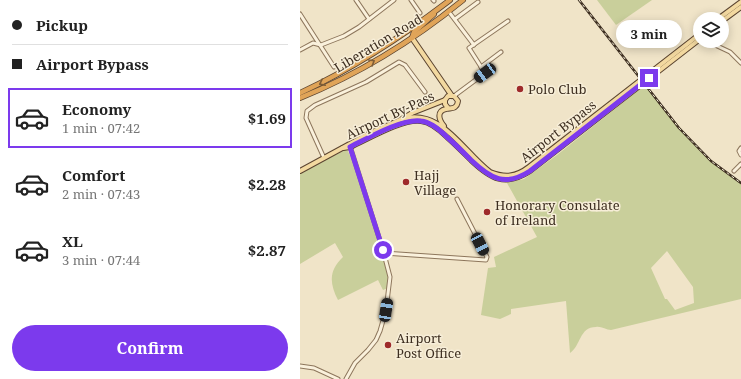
<!DOCTYPE html>
<html lang="en">
<head>
<meta charset="utf-8">
<style>
	body { margin:0; font-family:"Noto Serif",serif; background:#f6f6f6; color:#222; height:100vh; display:flex; flex-direction:column; font-size:15px; white-space:nowrap }
	* { box-sizing:border-box; margin:0 }
	p { font-size:13px; color:#767676 }
	.icon { flex:none; width:22px; height:22px; fill:none; stroke:currentColor; stroke-width:2; stroke-linecap:round; stroke-linejoin:round }
	.map { position:relative; flex:1; overflow:hidden }
	.drawer { display:flex; flex-direction:column; background:#fff; width:300px }
	.drawer>* { flex:none }
	.banner { display:grid; align-content:center; height:88px; padding:0 12px; background:#fff }
	.tools { position:absolute; left:393px; top:12px; display:grid; gap:8px }
	.tools a { display:grid; place-items:center; width:36px; height:36px; border-radius:50%; background:#fff; box-shadow:0 2px 10px #0003; font-size:20px }
	.end { position:absolute; width:18px; height:18px; margin:-9px; border:5px solid #7c3aed; background:#fff; box-shadow:0 0 0 2px #fff }
	.from { border-radius:50% }
	.bubble { position:absolute; height:28px; border-radius:14px; background:#fff; box-shadow:0 2px 10px #0003; font-size:13px; font-weight:700; line-height:28px; text-align:center }
	.car { position:absolute; width:12px; height:24px; margin:-12px -6px; border-radius:5px; box-shadow:0 0 3px 1px #0007; background:linear-gradient(#222 24%,#8ab4d8 0 40%,#222 0 76%,#8ab4d8 0 86%,#222 0) }
	.banner b { display:flex; align-items:center; gap:14px; height:38px; font-size:15px }
	.banner b+b { border-top:1px solid #e0e0e0 }
	.banner i { width:10px; height:10px; background:#222 }
	ul { padding:0; list-style:none }
	li { display:flex; align-items:center; gap:12px; height:60px; margin:0 8px 6px; padding:0 4px; border:2px solid transparent; border-radius:0px }
	li div { flex:1 }
	li b { display:block; font-size:15px }
	li em { font-style:normal; font-weight:700 }
	li.on { border-color:#7c3aed }
	li>.icon { width:36px; height:36px; stroke-width:1.5 }
	.cta { display:flex; gap:8px; margin-top:auto; padding:8px 12px }
	.cta a { flex:1; height:46px; border-radius:24px; background:#7c3aed; color:#fff; font-size:16px; font-weight:700; line-height:46px; text-align:center }
	main { display:flex; flex:1; min-height:0 }
	.map>svg:first-child { display:block }
	.green { fill:#c9cf9b; fill-rule:evenodd }
	.lines { fill:none; stroke-linecap:round; stroke-linejoin:round }
	.minor-casing { stroke:#8d765c; stroke-width:5 }
	.major-casing { stroke:#5b4430; stroke-width:6 }
	.highway-casing { stroke:#5b4430; stroke-width:6 }
	.minor { stroke:#faf1dc; stroke-width:3 }
	.major { stroke:#f3d9a0; stroke-width:4 }
	.highway { stroke:#e0a458; stroke-width:4.5 }
	.rail-casing { stroke:#3d2e20; stroke-width:2.5 }
	.rail { stroke:#f7eed8; stroke-width:1; stroke-dasharray:3; stroke-linecap:butt }
	.oneway { stroke:#7e5d36 }
	.route { stroke:#7c3aed; stroke-width:5 }
	.poi-dot { fill:#9e2a2b; stroke:#f7eed8; stroke-width:1.5 }
	.labels { text-anchor:middle; dominant-baseline:central; stroke-width:3; stroke-linejoin:round; paint-order:stroke }
	.street-label { font-size:13px; fill:#3d2e20; stroke:#f7eed8 }
	.poi-label { font-size:13px; fill:#3d2e20; stroke:#f7eed8; text-anchor:start }
</style>
</head>
<body>
<main>
<section class="drawer">
<div class="banner">
<b><i class="from"></i>Pickup</b>
<b><i></i>Airport Bypass</b>
</div>
<ul>
<li class="on"><svg class="icon" aria-label="car" viewBox="0 0 24 24"><path d="M5 17H2v-5l4-1 3-4h7l3 4 3 1v5h-3M9 17h6M6 11h13"/><circle cx="7" cy="17" r="2"/><circle cx="17" cy="17" r="2"/></svg><div><b>Economy</b><p>1 min · 07:42</p></div><em>$1.69</em></li>
<li><svg class="icon" aria-label="car" viewBox="0 0 24 24"><path d="M5 17H2v-5l4-1 3-4h7l3 4 3 1v5h-3M9 17h6M6 11h13"/><circle cx="7" cy="17" r="2"/><circle cx="17" cy="17" r="2"/></svg><div><b>Comfort</b><p>2 min · 07:43</p></div><em>$2.28</em></li>
<li><svg class="icon" aria-label="car" viewBox="0 0 24 24"><path d="M5 17H2v-5l4-1 3-4h7l3 4 3 1v5h-3M9 17h6M6 11h13"/><circle cx="7" cy="17" r="2"/><circle cx="17" cy="17" r="2"/></svg><div><b>XL</b><p>3 min · 07:44</p></div><em>$2.87</em></li>
</ul>
<div class="cta"><a>Confirm</a></div>
</section>
<div class="map">
<svg width="441" height="379" viewBox="0 0 441 379">
	<rect width="100%" height="100%" fill="#f0e4c8"/>
	<!-- green -->
	<g class="green">
		<polygon points="297,0 352,0 316,25"/>
		<path d="M 345,85 L 370,116 L 405,156 L 441,184 L 441,299 L 311,330 C 306,330 301,326 296,327 C 279,327 281,346 270,353 L 266,301 L 211,309 L 211,314 L 200,319 L 181,315 L 188,268 L 196,267 L 194,257 L 237,237 L 207,183 L 224,179 L 257,155 ZM 367,251 L 393,287 L 394,303 L 375,310 L 367,299 L 365,299 L 351,268 Z"/>
		<path d="M 47,149 L 65,189 L 86,260 L 89,279 L 88,288 L 83,290 L 78,280 L 38,300 C 29,283 29,270 43,257 L 35,243 L 0,264 L 0,173 Z"/>
	</g>
	<g class="lines">
		<defs>
			<g id="minor">
				<polyline points="56,0 69,19"/>
				<polyline points="111,0 120,13"/>
				<polyline points="133,0 134,1"/>
				<polyline points="149,12 174,45"/>
				<polyline points="0,14 34,67"/>
				<polyline points="155,19 178,2"/>
				<polyline points="413,44 430,52 441,63"/>
				<polyline points="0,50 13,43 21,45 44,36 59,27 94,0"/>
				<polyline points="181,67 201,52"/>
				<polyline points="154,96 185,73 169,48 208,21"/>
				<polyline points="441,148 439,151 441,155"/>
				<polyline points="24,158 6,118 7,111 15,105 66,82 99,62 105,65 125,92"/>
				<polyline points="434,171 441,164"/>
				<polyline points="84,253 186,260 187,257 157,199"/>
				<polyline points="0,366 14,368 38,379"/>
				<polyline points="46,379 55,363 68,350 76,340 80,331 86,310 90,277 83,250 50,146"/>
			</g>
			<g id="major">
				<polyline points="418,19 441,2"/>
				<polyline points="422,21 441,7"/>
				<polyline points="112,38 152,96"/>
				<path d="M 102,119 C 142,108 162,151 190,172 C 205,178 216,177 229,167 L 400,34"/>
				<path d="M 144,126 C 139,120 136,111 146,109 C 149,108 153,109 155,107 C 158,105 157,104 158,101 L 154,96 L 148,96 L 145,100 L 145,104 L 148,108"/>
				<path d="M 43,148 L 50,147 C 68,139 103,118 121,121 C 131,122 140,130 147,137 C 155,144 163,152 171,160 C 191,179 205,187 230,171 L 400,39"/>
				<polyline points="0,171 70,133 102,119 112,113 145,100"/>
			</g>
			<g id="highway">
				<polyline points="112,38 114,32 134,14"/>
				<path d="M 0,93 C 54,68 103,36 150,0"/>
				<path d="M 0,98 C 59,74 114,40 163,0"/>
			</g>
		</defs>
		<!-- minor casing -->
		<use href="#minor" class="minor-casing"/>
		<!-- major casing -->
		<use href="#major" class="major-casing"/>
		<!-- highway casing -->
		<use href="#highway" class="highway-casing"/>
		<!-- minor -->
		<use href="#minor" class="minor"/>
		<!-- major -->
		<use href="#major" class="major"/>
		<!-- highway -->
		<use href="#highway" class="highway"/>
		<defs>
			<polyline id="rail" points="279,0 379,128 411,161 441,183"/>
		</defs>
		<!-- rail casing -->
		<use href="#rail" class="rail-casing"/>
		<!-- rail -->
		<use href="#rail" class="rail"/>
	</g>
	<!-- one-way arrows -->
	<defs><path id="oneway-chevron" d="M-2-3.5L2.5 0L-2 3.5" fill="none" stroke-width="1.6" stroke-linecap="round" stroke-linejoin="round"/></defs>
	<g class="oneway">
		<use href="#oneway-chevron" transform="translate(72 62) rotate(-31)"/>
		<use href="#oneway-chevron" transform="translate(22 83) rotate(153)"/>
	</g>
	<g class="lines">
		<!-- route -->
		<path class="route" d="M 83,250 L 50,147 C 68,138 103,118 121,121 C 131,122 140,130 147,137 C 155,144 163,152 171,160 C 191,179 205,187 230,171 L 349,78"/>
	</g>
	<!-- markers -->
	<g class="poi-dot">
		<circle cx="220" cy="89" r="4"/>
		<circle cx="106" cy="182" r="4"/>
		<circle cx="187" cy="212" r="4"/>
		<circle cx="88" cy="345" r="4"/>
	</g>
	<g class="labels">
		<!-- street labels -->
		<g class="street-label">
			<text transform="translate(78 43) rotate(-31)">Liberation Road</text>
			<text transform="translate(90 115) rotate(-25)">Airport By-Pass</text>
			<text transform="translate(258 131) rotate(-38)">Airport Bypass</text>
		</g>
		<!-- poi labels -->
		<g class="poi-label">
			<text x="228" y="89">Polo Club</text>
			<text x="114" y="175">Hajj<tspan x="114" dy="15">Village</tspan></text>
			<text x="195" y="205">Honorary Consulate<tspan x="195" dy="15">of Ireland</tspan></text>
			<text x="96" y="338">Airport<tspan x="96" dy="15">Post Office</tspan></text>
		</g>
	</g>
</svg>
<div class="tools">
<a><svg class="icon" aria-label="layers" viewBox="0 0 24 24"><path d="M12 4l9 5-9 5-9-5zM3 14l9 5 9-5"/></svg></a>
</div>
<i class="end from" style="left:83px;top:250px"></i>
<i class="end" style="left:349px;top:78px"></i>
<div class="bubble" style="left:316px;top:20px;width:66px">3 min</div>
<i class="car" style="left:185px;top:73px;rotate:234deg"></i>
<i class="car" style="left:180px;top:244px;rotate:153deg"></i>
<i class="car" style="left:86px;top:310px;rotate:9deg"></i>
</div>
</main>
</body>
</html>
